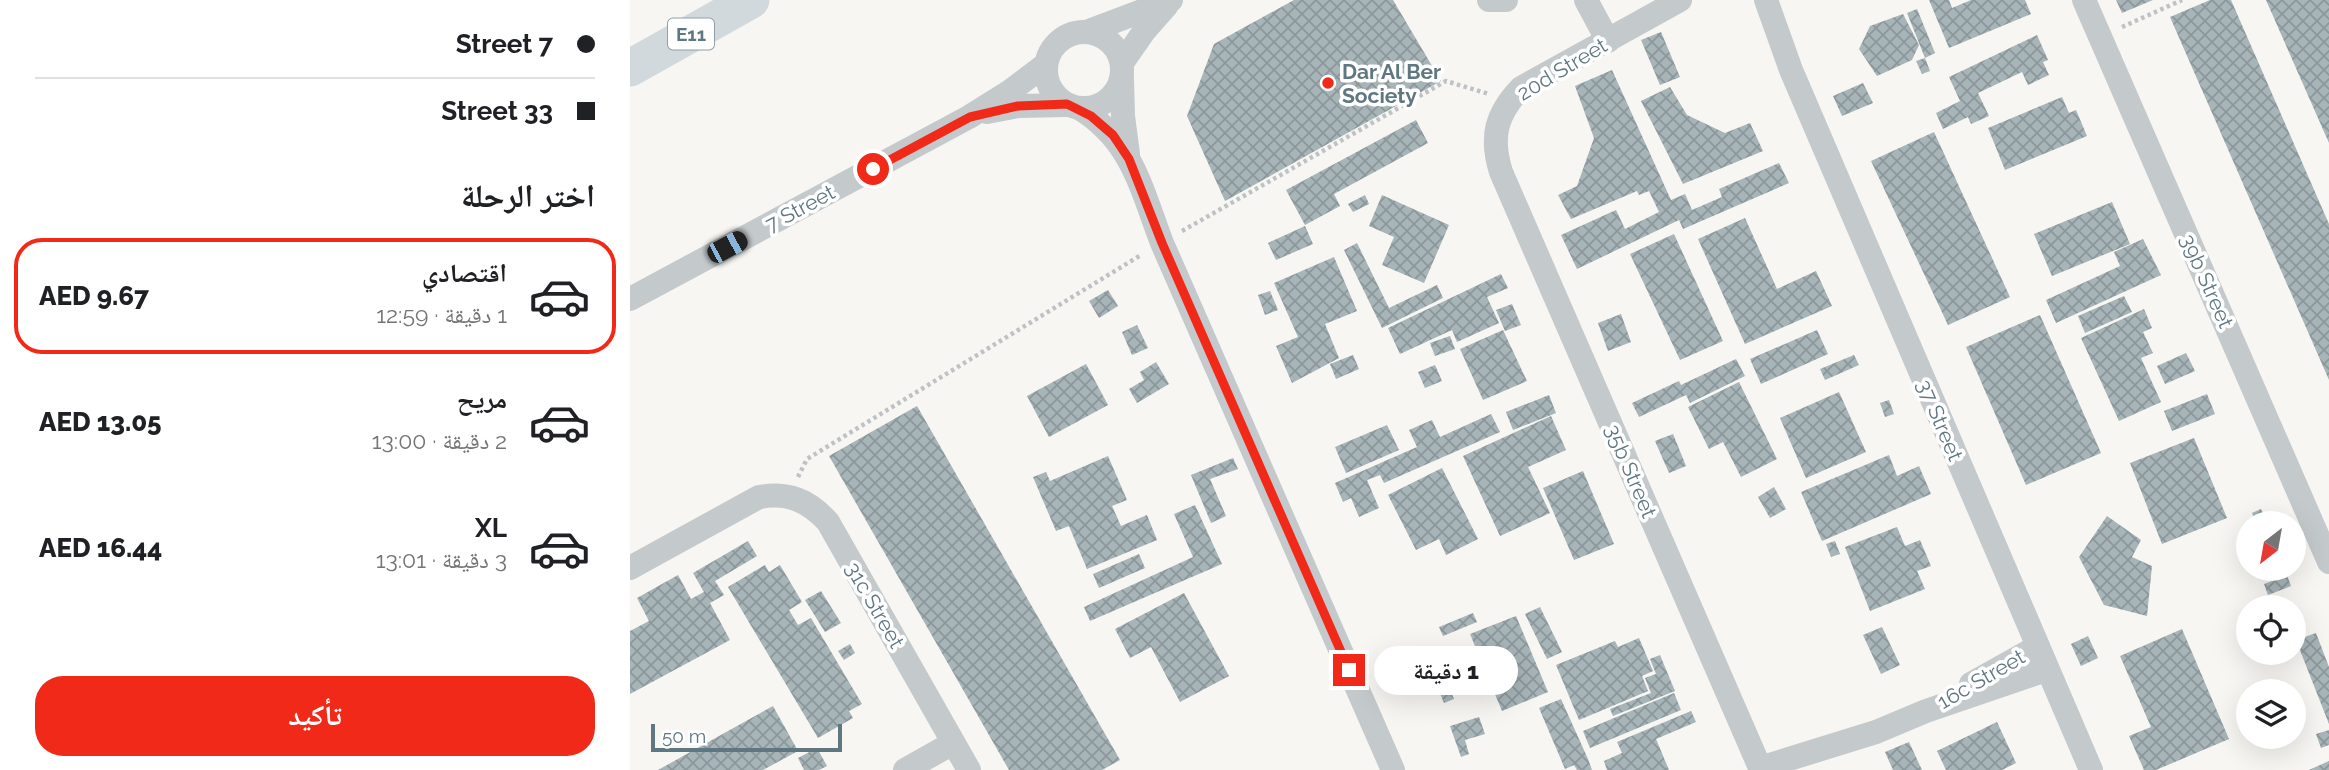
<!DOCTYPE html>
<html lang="ar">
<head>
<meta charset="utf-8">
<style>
	body { margin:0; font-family:Raleway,"Noto Naskh Arabic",sans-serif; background:#f6f6f6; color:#202124; direction:rtl; height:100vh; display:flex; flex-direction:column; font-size:26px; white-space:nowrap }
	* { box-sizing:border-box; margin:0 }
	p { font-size:23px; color:#757577 }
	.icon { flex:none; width:38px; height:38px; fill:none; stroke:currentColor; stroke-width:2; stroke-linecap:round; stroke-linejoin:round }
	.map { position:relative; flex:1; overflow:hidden; direction:ltr }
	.details { display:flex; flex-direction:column; background:#fff; width:630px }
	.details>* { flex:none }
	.hud { display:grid; align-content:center; height:154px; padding:0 35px; background:#fff }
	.needle { width:46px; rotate:211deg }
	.controls { position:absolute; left:1606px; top:511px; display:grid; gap:14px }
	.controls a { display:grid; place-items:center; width:70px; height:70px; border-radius:50%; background:#fff; box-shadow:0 7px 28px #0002; font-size:35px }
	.scale { position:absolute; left:21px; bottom:18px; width:191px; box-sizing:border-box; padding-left:7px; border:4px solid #5f7781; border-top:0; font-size:19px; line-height:24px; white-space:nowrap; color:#5f7781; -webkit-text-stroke:5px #fff; paint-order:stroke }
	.end { position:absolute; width:32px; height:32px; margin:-16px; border:9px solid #f12919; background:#fff; box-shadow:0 0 0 4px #fff }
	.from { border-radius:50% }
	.bubble { position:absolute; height:49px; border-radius:24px; background:#fff; box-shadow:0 7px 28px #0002; font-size:23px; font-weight:800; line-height:49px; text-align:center; direction:rtl }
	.car { position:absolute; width:21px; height:42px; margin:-21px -10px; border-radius:9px; box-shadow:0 0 5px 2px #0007; background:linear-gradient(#222 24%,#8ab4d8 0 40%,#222 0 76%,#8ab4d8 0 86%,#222 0) }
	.hud b { display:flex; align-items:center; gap:24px; height:66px; font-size:26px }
	.hud b+b { border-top:2px solid #e0e0e0 }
	.hud i { width:18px; height:18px; background:#202124 }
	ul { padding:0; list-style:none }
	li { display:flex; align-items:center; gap:21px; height:116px; margin:0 14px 10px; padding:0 21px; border:4px solid transparent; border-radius:28px }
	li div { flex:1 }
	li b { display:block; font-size:26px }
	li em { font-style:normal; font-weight:800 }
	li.on { border-color:#f12919 }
	li>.icon { width:63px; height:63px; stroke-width:1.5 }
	h2 { padding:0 35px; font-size:32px; line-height:84px }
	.action { display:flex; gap:14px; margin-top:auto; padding:14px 35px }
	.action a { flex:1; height:80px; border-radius:28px; background:#f12919; color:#fff; font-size:28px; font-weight:800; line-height:80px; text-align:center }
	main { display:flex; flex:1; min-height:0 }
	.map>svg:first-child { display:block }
	.building { fill:url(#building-cross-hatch) }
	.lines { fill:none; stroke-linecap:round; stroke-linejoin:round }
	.path { stroke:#bfc2c4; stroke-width:4.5; stroke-dasharray:3.5 3.5; stroke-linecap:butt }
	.minor { stroke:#c4c9cc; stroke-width:24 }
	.highway { stroke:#d2d9dc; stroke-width:37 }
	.route { stroke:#f12919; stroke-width:9 }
	.poi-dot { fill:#f12919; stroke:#fff; stroke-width:2.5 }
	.labels { text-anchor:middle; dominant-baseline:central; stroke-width:7; stroke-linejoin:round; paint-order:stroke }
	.shield { fill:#fff; stroke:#8fa0a7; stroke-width:2 }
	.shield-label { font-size:19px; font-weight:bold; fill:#5f7781 }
	.street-label { font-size:21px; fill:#5f7781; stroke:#fff }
	.poi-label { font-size:21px; font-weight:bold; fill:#5f7781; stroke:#fff; text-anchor:start }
</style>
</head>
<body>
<main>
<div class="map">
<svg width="1699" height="770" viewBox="0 0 1699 770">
	<defs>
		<pattern id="building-cross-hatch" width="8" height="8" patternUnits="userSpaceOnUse" patternTransform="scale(1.75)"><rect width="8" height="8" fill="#a7b4b8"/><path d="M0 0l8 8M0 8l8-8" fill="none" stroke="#8b979b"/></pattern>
	</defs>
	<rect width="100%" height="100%" fill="#f7f6f3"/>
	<!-- building -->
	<g class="building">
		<polygon points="664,0 763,0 811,81 595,201 557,116 584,44"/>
		<polygon points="1299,0 1319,0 1322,8 1341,0 1395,0 1401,14 1319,48"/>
		<polygon points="1486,0 1523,0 1492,13"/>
		<polygon points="1580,0 1601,0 1699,224 1699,380 1540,17"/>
		<polygon points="1636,0 1699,0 1699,143"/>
		<polygon points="1287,9 1305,53 1295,58 1277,13"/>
		<polygon points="1273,14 1289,45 1282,60 1247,76 1229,49 1240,26"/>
		<polygon points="1031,32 1050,77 1030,85 1011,40"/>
		<polygon points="1407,35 1418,60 1413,62 1419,75 1398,85 1392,72 1348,93 1359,116 1341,124 1338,117 1313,129 1306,113 1330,101 1319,77"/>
		<polygon points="1295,58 1300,71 1292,74 1286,61"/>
		<polygon points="982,70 1041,200 1055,194 1062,210 1092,197 1089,189 1149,163 1159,183 1053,229 1049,220 947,269 931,235 986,210 995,229 1029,212 1019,191 1009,195 1007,191 941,219 928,195 947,186 964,138 945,86"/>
		<polygon points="1233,83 1243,103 1212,116 1203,96"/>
		<polygon points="1040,87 1057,115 1095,133 1120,123 1133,151 1053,184 1011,101"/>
		<polygon points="1432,97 1439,113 1446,110 1457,136 1375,170 1358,128"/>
		<polygon points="786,120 798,143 704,194 710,206 675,225 656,190"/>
		<polygon points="1304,132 1380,297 1318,325 1241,161"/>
		<polygon points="735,195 739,204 723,212 718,204"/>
		<polygon points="752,195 819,225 794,283 752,265 764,237 739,226"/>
		<polygon points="1482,202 1500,244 1422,276 1404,234"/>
		<polygon points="1115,218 1147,289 1186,271 1202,306 1115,344 1068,239"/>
		<polygon points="675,226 683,244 646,260 638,243"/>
		<polygon points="1044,234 1093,341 1050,360 1000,254"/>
		<polygon points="1513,239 1531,275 1426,323 1416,300 1490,266 1484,252"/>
		<polygon points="727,243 759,308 807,285 813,298 752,328 714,250"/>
		<polygon points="704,257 727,311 695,324 709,358 662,383 646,346 668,337 644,283"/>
		<polygon points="871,274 878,288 857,297 869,323 827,342 822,330 770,354 758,328"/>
		<polygon points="478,290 488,306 469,318 459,301"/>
		<polygon points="640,291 648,310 635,315 628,295"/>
		<polygon points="1494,296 1502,312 1455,333 1448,316"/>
		<polygon points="882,304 891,325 875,331 866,310"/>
		<polygon points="1514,309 1522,328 1513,332 1523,353 1511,358 1531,402 1489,421 1451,338"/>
		<polygon points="991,314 1001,342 978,351 968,323"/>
		<polygon points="1410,315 1471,453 1396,485 1336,347"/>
		<polygon points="507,325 518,348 502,355 492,332"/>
		<polygon points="873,330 897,381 853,400 830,349"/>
		<polygon points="1187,330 1198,354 1131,384 1120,359"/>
		<polygon points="820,336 825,349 805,356 800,343"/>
		<polygon points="1556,353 1565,371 1535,384 1527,366"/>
		<polygon points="723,355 729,369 706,379 700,364"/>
		<polygon points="1224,355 1229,365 1195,380 1190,369"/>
		<polygon points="1106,359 1115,376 1060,403 1056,395 1009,417 1002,403 1049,381 1051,385"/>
		<polygon points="526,362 539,384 507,403 499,389 514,380 510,372"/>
		<polygon points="456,364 478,405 419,437 397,396"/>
		<polygon points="805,365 812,381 795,388 788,372"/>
		<polygon points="1109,382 1147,459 1111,477 1093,442 1079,449 1058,407"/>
		<polygon points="1209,392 1236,452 1176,478 1150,418"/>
		<polygon points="1577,394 1585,414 1542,431 1534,411"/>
		<polygon points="919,395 926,413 883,430 876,412"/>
		<polygon points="1259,400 1264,414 1255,417 1250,403"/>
		<polygon points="287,406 490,760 472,770 379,770 199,456"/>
		<polygon points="861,414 870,432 754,483 750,475 737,480 749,508 729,517 721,498 713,502 705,483 787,447 779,430 802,420 810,437"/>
		<polygon points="921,416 936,450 898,467 920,513 870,536 833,456"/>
		<polygon points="757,425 769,450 716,473 705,447"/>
		<polygon points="1043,434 1056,466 1039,473 1025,441"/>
		<polygon points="1564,438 1597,518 1532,544 1500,463"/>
		<polygon points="1259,455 1267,476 1289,466 1301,494 1192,541 1171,492"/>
		<polygon points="478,456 497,500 482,506 491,526 517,515 527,540 457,569 439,526 426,531 403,477 416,472 420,481"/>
		<polygon points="603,458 608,469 580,479 596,516 581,523 561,475"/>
		<polygon points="812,468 848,539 816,555 809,539 786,550 758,495"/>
		<polygon points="953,471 984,544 944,560 913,488"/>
		<polygon points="1144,487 1156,509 1140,518 1128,497"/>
		<polygon points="565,505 592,564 460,621 454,607 563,557 544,514"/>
		<polygon points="1631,509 1637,523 1626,523 1622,513"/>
		<polygon points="1477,516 1511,540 1502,557 1522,566 1517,616 1474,605 1449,557"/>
		<polygon points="1267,527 1275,546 1290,540 1301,566 1287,571 1295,589 1240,611 1215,547"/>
		<polygon points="118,541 127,556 85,581 94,595 80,603 100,640 0,694 0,631 19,621 7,598 48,575 61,599 74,592 63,573"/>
		<polygon points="1205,541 1210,554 1201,557 1196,544"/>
		<polygon points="509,554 515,568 469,588 463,574"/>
		<polygon points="135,565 139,572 150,565 172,602 159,610 168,625 181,618 232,704 219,711 223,718 188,738 98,587"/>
		<polygon points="1657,575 1661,586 1638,595 1634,584"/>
		<polygon points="191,591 211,623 195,632 175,600"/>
		<polygon points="554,593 599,676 550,702 521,647 500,658 485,629"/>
		<polygon points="910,607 932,652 917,659 895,614"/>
		<polygon points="843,613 847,622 813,636 809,627"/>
		<polygon points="886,616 918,692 872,711 840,634"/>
		<polygon points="1252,627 1270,665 1251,674 1233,635"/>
		<polygon points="1552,629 1599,739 1526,770 1514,770 1499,736 1521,727 1490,656"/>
		<polygon points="1686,633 1699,667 1699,724 1666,640"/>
		<polygon points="1458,636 1468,658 1451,666 1441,644"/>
		<polygon points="1009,638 1023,671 1012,676 1018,691 949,720 926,665 985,641 988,647"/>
		<polygon points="220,644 225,653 214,660 208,651"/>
		<polygon points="1030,655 1045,691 983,716 980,709 1021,693 1015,678 1026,674 1020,659"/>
		<polygon points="819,687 824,699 814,703 809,691"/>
		<polygon points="1044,693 1051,710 960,748 953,731"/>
		<polygon points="931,699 958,759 962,770 947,770 944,765 935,769 909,708"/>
		<polygon points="143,706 168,751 133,770 28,770"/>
		<polygon points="1061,711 1066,722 1026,739 1039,770 977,770 974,761 992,753 987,742"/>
		<polygon points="849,717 855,734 835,740 839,754 831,757 820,726"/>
		<polygon points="1367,722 1386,763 1372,770 1316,770 1307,751"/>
		<polygon points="1699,730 1699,745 1691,748 1686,734"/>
		<polygon points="1279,742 1292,770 1263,770 1255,752"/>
		<polygon points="187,748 197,766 189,770 174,770 168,758"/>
		<polygon points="1699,761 1699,770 1679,770"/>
	</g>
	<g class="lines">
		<!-- path -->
		<g class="path">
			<polyline points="1492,27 1552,0"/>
			<polyline points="552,231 816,81 859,94"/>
			<polyline points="168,477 177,459 511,255"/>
		</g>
		<!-- minor -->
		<g class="minor">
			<polyline points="859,0 876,0"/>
			<polyline points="956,0 978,41"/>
			<path d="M 1050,0 L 891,88 C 866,114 860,137 871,172 L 1131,770"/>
			<polyline points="1136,0 1161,70 1461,770"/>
			<polyline points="1454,0 1699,562"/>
			<polyline points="459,31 541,0"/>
			<circle cx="454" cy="70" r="38"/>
			<polyline points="492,63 515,30 537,5"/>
			<polyline points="492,79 493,116 498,154"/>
			<path d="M 449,108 C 502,140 511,188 532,243 L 763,770"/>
			<polyline points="357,112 388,106 437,105"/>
			<polyline points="0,299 339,117 379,92 416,64"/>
			<path d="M 0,568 L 129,497 C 158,492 178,500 198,522 L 339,770"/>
			<polyline points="1341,684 1407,647"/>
			<polyline points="1130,768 1246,732 1296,711 1416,670"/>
			<polyline points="275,770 323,743"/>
		</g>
		<!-- highway -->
		<polyline class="highway" points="0,68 121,0"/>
	</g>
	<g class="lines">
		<!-- route -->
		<polyline class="route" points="243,169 340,117 388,106 437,104 461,116 483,135 499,159 532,243 719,670"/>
	</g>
	<!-- markers -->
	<circle class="poi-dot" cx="698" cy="83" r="7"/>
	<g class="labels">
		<!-- shield labels -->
		<rect class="shield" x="38" y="18.5" width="46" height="31" rx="5"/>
		<g class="shield-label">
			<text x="61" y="34">E11</text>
		</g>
		<!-- street labels -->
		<g class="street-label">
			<text transform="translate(932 69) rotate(-31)">20d Street</text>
			<text transform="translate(170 208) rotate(-28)">7 Street</text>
			<text transform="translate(1577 281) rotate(66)">39b Street</text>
			<text transform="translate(1310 420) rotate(67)">37 Street</text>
			<text transform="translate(1001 471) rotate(67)">35b Street</text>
			<text transform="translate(245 605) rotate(60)">31c Street</text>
			<text transform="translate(1351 679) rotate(-30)">16c Street</text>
		</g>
		<!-- poi labels -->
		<g class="poi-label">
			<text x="712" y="71">Dar Al Ber<tspan x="712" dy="24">Society</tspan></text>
		</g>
	</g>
</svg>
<div class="controls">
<a><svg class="needle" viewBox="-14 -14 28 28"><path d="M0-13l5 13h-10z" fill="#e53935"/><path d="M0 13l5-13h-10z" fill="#757577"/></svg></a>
<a><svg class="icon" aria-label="locate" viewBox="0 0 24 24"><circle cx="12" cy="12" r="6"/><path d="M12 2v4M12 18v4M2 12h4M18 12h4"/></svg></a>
<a><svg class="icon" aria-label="layers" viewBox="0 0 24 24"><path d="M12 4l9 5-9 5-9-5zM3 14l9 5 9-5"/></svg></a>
</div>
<div class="scale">50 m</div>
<i class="end from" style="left:243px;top:169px"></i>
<i class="end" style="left:719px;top:670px"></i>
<div class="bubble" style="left:744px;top:646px;width:144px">1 دقيقة</div>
<i class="car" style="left:97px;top:247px;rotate:62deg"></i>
</div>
<section class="details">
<div class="hud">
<b><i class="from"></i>7 Street</b>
<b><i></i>33 Street</b>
</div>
<h2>اختر الرحلة</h2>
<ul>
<li class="on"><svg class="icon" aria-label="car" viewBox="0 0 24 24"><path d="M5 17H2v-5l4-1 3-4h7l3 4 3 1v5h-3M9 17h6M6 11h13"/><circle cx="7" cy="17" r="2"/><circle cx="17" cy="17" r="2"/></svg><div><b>اقتصادي</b><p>1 دقيقة · 12:59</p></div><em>AED 9.67</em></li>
<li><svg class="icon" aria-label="car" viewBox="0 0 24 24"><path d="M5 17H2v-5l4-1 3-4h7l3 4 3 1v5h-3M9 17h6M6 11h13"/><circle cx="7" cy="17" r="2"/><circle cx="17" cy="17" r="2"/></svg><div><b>مريح</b><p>2 دقيقة · 13:00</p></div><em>AED 13.05</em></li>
<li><svg class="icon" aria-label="car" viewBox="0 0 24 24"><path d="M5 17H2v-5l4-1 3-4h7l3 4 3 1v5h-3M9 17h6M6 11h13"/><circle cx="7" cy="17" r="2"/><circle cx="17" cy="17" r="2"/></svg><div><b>XL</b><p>3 دقيقة · 13:01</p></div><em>AED 16.44</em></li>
</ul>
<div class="action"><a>تأكيد</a></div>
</section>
</main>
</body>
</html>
